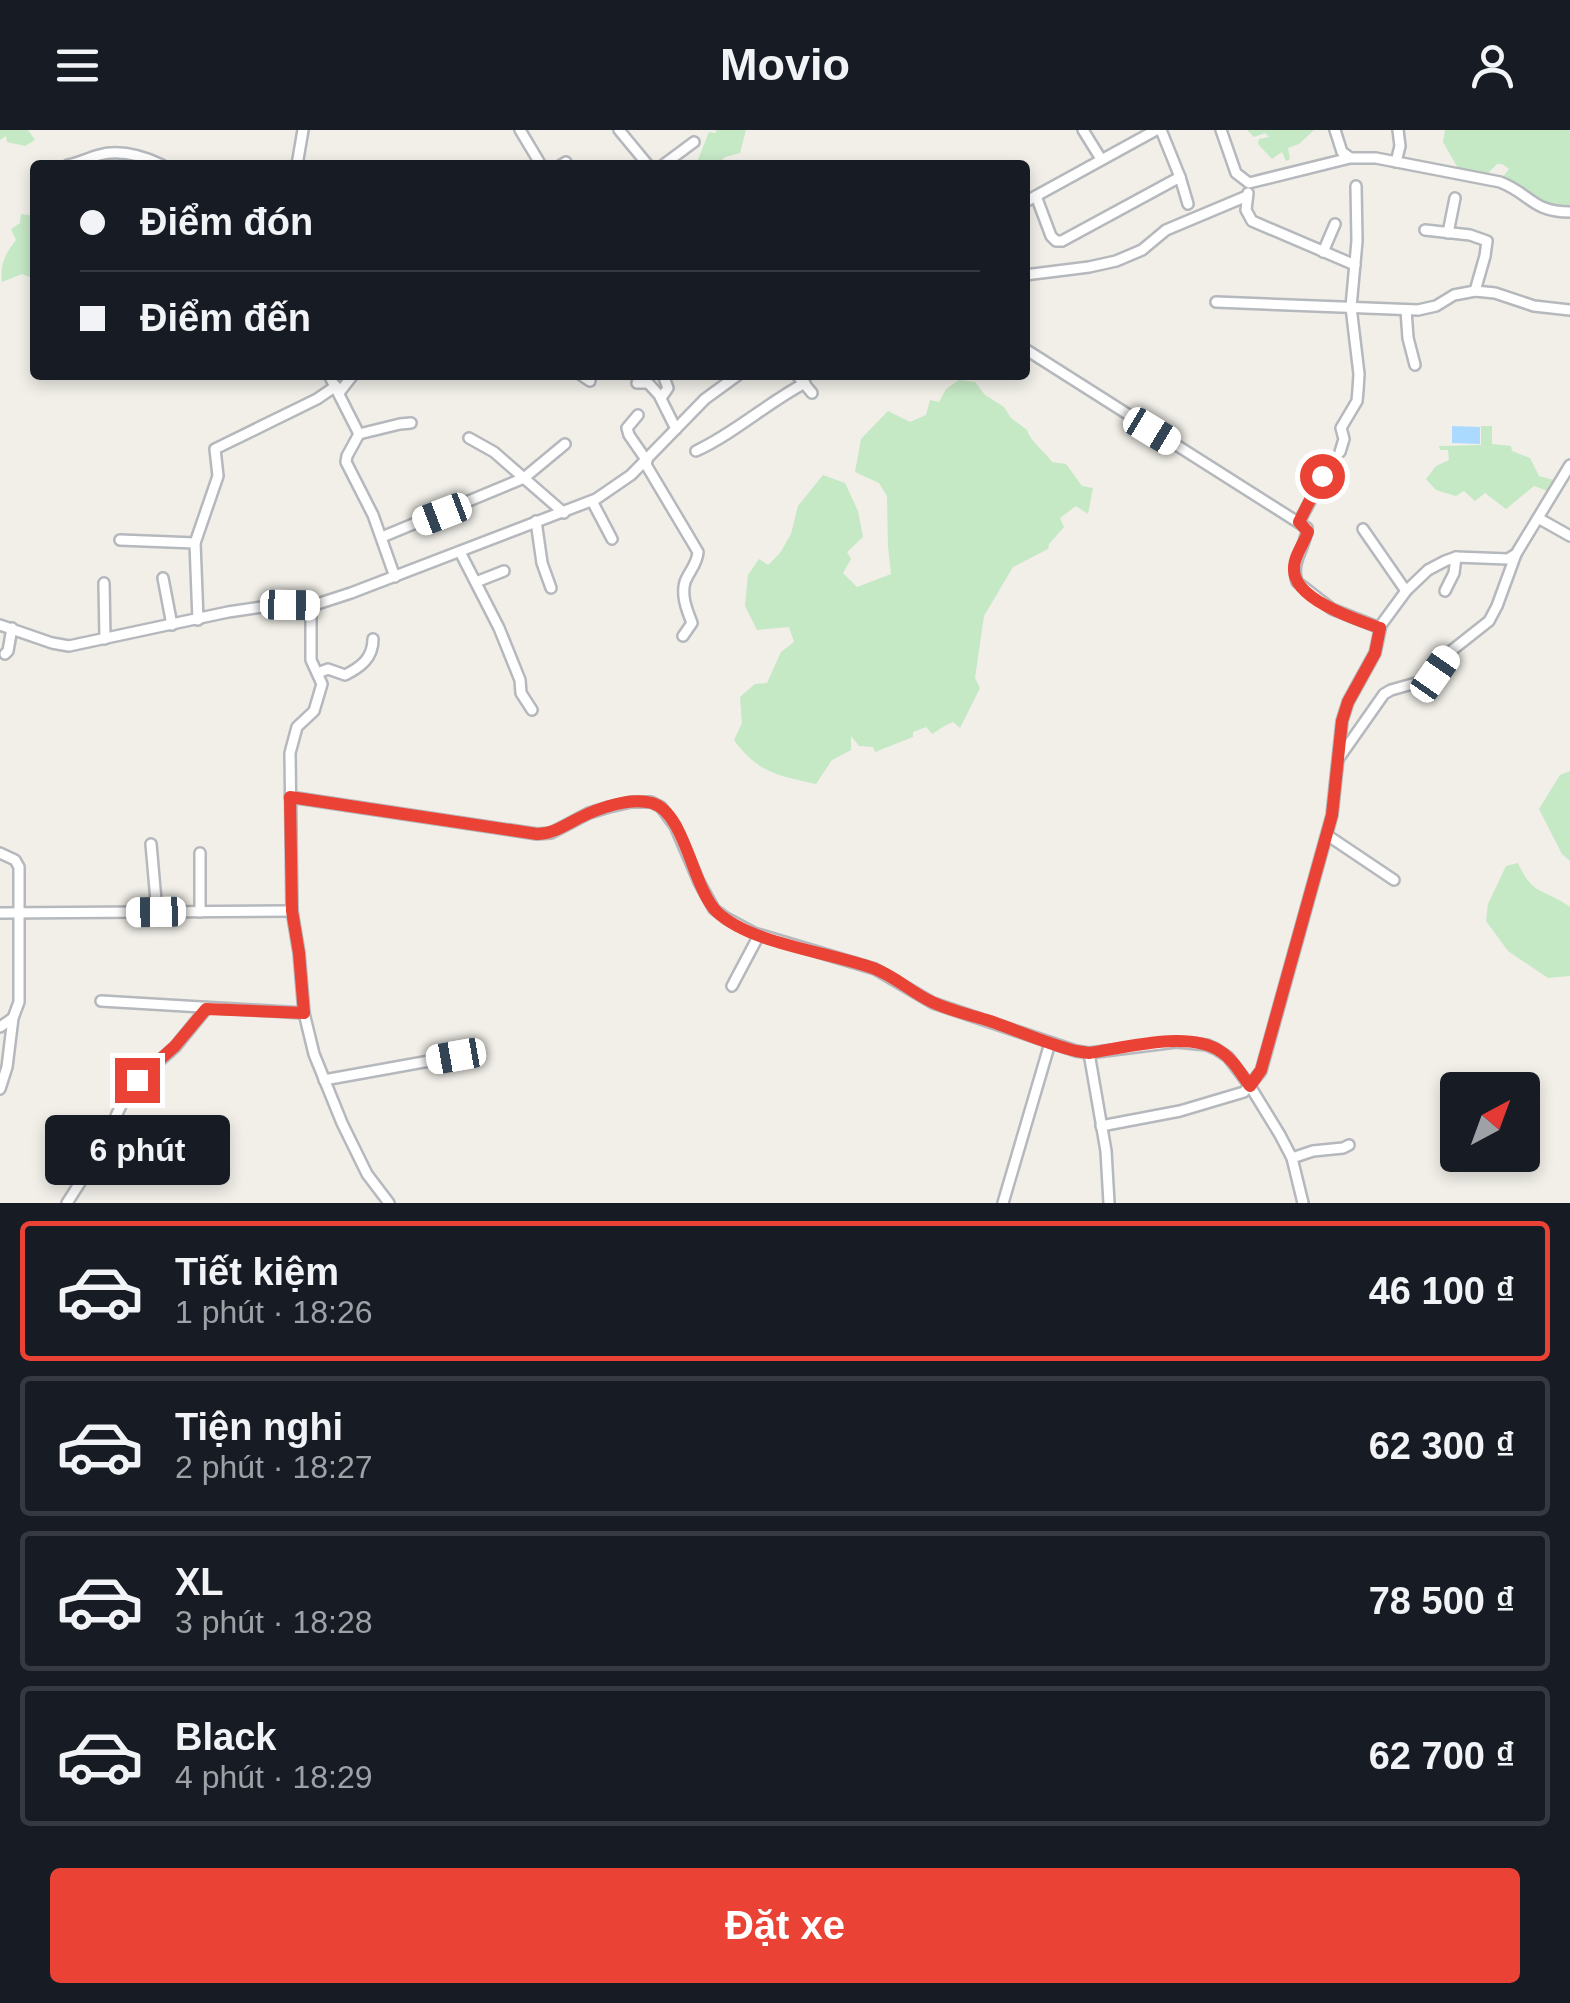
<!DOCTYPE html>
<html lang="vi">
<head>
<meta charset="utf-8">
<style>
	body { margin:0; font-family:Arial,sans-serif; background:#20242c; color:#f1f3f6; height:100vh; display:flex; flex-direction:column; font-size:38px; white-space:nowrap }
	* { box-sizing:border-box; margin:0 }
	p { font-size:32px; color:#9ea1a6 }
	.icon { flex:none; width:55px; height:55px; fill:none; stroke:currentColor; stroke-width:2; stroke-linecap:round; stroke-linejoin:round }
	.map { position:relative; height:1073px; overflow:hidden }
	.sheet { display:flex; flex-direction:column; background:#171b24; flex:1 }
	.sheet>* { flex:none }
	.banner { position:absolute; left:30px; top:30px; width:1000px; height:220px; border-radius:10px; box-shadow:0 5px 15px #0003; display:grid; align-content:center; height:220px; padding:0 50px; background:#171b24 }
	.needle { width:65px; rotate:41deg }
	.fabs { position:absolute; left:1440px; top:942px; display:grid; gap:20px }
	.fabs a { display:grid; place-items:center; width:100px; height:100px; border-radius:10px; background:#171b24; box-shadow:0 5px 15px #0003; font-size:50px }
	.end { position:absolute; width:45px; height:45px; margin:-22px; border:12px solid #ea4335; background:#fff; box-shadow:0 0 0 5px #fff }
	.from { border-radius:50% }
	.bubble { position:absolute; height:70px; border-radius:10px; background:#171b24; box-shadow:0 5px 15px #0003; font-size:32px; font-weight:700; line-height:70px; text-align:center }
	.car { position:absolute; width:30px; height:60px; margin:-30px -15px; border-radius:12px; box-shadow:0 0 8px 2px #0007; background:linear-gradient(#fff 24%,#345 0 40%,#fff 0 76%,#345 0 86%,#fff 0) }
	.banner b { display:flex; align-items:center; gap:35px; height:95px; font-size:38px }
	.banner b+b { border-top:2px solid #363941 }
	.banner i { width:25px; height:25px; background:#f1f3f6 }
	ul { padding:18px 0 0; list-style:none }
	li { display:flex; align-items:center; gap:30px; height:140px; margin:0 20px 15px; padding:0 30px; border:5px solid #363941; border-radius:10px }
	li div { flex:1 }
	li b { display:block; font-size:38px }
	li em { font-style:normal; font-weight:700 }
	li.on { border-color:#ea4335 }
	li>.icon { width:90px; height:90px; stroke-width:1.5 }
	.action { display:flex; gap:20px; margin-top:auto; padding:20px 50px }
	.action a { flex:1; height:115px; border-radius:10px; background:#ea4335; color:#fff; font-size:40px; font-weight:700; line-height:115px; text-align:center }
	header { display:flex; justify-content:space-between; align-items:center; height:130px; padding:0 50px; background:#171b24; font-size:45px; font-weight:700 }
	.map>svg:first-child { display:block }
	.green { fill:#c5e8c5 }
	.water { fill:#aadaff }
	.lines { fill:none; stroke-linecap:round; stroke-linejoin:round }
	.minor-casing { stroke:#b5b8bc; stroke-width:14 }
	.minor { stroke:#fff; stroke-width:9 }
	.route { stroke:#ea4335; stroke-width:12 }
</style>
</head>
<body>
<header><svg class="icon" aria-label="menu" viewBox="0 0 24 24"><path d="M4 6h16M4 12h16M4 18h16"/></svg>Movio<svg class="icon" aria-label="person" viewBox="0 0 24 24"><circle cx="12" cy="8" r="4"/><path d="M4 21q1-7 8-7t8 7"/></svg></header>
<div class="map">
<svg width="1570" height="1073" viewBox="0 0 1570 1073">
	<rect width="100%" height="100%" fill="#f1efe8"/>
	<!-- green -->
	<g class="green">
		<polygon points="0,0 28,0 35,10 25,16 7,12 6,6 0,10"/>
		<polygon points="717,0 746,0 740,23 725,27 717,35 700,35 697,32 709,2 715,3"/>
		<polygon points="1247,0 1314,0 1299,14 1288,18 1290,29 1286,31 1282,22 1272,29 1258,14 1259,9 1269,7 1265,3 1254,7"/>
		<path d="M 1445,0 L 1570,0 L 1570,78 C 1533,77 1532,60 1502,48 L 1509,39 L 1502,34 L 1497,34 L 1485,46 L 1459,40 L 1443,12 Z"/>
		<path d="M 21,84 L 35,86 L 35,92 L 31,97 L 35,102 L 35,141 L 30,147 L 22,144 L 2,152 C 0,134 5,124 16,110 L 11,99 L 20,93 Z"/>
		<path d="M 959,250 L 975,252 L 985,265 L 1004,277 L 1011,288 L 1027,300 C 1030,312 1045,321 1052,332 L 1066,334 L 1082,356 L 1093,358 L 1088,384 L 1076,376 L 1060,388 L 1064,397 L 1049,414 L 1048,419 L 1013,437 L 984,486 L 975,548 L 980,558 L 960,598 L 953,592 L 946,595 L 932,604 L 926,597 L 913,602 L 913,607 L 875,622 L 873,617 L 859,616 L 851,606 L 851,620 L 832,630 L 816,654 C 778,645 759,644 734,610 L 742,593 L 740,567 L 755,554 L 767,553 L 781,522 L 794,512 L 789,497 L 757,500 L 745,476 L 748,445 L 759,429 L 768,435 L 780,423 L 791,404 L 798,376 L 823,345 L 845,353 L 858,381 L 863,407 L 847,422 L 851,429 L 843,443 L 857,457 L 891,444 L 888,416 L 887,366 L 879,353 L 855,342 L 861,309 L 888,281 L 910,292 L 926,285 L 930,270 L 939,272 L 946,259 Z"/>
		<polygon points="1481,296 1492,296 1492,314 1511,316 1512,321 1530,328 1539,346 1554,350 1548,361 1534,356 1506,379 1485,363 1475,371 1464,361 1456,366 1436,360 1426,349 1436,336 1449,330 1448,320 1440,320 1439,316 1481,315"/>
		<polygon points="1570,641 1570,731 1562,724 1539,679 1560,645"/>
		<path d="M 1518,733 C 1533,767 1544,758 1570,777 L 1570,846 L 1548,848 L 1508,821 L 1486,791 L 1488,774 L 1506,736 Z"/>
	</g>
	<!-- water -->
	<polygon class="water" points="1452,296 1480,297 1480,314 1452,313"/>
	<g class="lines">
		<defs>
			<g id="minor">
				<polyline points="520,0 541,35"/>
				<polyline points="619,0 648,35"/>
				<polyline points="1083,0 1101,29"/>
				<path d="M 1221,0 L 1236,43 L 1249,53 L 1350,28 L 1376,28 L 1500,52 C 1531,64 1532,82 1570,82"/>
				<polyline points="1335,0 1342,22 1349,27"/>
				<polyline points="1396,32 1400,16 1398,0"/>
				<path d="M 68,35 C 79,33 88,28 99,25 C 121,19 143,26 162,35"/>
				<polyline points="297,35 303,0"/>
				<polyline points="561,35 566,32"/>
				<polyline points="663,35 694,12"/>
				<polyline points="1180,47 1188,74"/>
				<polyline points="1248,63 1246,80 1252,91 1355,135"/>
				<polyline points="1036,66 1051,106 1056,111 1062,111 1180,47 1161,0"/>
				<polyline points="1025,72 1156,0"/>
				<polyline points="1425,100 1470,105 1487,111 1485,126 1475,161"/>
				<polyline points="1448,103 1455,68"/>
				<polyline points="1323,122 1335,94"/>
				<polyline points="1025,145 1089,137 1116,131 1142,120 1166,100 1247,66"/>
				<polyline points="1216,172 1418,180 1436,176 1454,165 1475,161 1495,163 1534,176 1570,180"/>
				<polyline points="1406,180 1408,208 1415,235"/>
				<path d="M 1025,219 L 1307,398 C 1306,418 1290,431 1297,452 L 1332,479 L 1380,498"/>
				<polyline points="329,245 359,304 347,326 346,332 373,385 395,447"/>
				<polyline points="581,245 590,251"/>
				<polyline points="797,245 812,263"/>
				<polyline points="637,253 648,253 659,265 676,299"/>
				<polyline points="339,263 353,245"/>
				<polyline points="661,268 668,258 663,245"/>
				<polyline points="638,285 627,298 629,305 647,331"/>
				<polyline points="359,304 400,294 411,293"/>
				<polyline points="469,308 494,322 564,383"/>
				<path d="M 696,321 C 735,303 767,273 805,253"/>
				<polyline points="1340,322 1344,309 1341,298 1357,271 1358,260 1359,244 1351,177 1357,111 1356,56"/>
				<path d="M 645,333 L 698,422 C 697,435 689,441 685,452 C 681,466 687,480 692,493 L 683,506"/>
				<polyline points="592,371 612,409"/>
				<polyline points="1538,388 1570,406"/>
				<polyline points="536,391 542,433 551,458"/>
				<polyline points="1299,392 1321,351 1321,343 1312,336"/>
				<polyline points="1363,399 1406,461"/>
				<polyline points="382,407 524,348 565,314"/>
				<polyline points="120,410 195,413"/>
				<polyline points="460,422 499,498 520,550 521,563 532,580"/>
				<polyline points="163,448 172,495"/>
				<polyline points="476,452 504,441"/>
				<polyline points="104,453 105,509"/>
				<polyline points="1445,461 1454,443 1456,427"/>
				<polyline points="311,476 311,530 322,554 314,581 297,597 290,623 292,781 299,823 304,883 314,924 342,993 367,1044 389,1073"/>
				<polyline points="198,490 195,413 218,346 215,319 317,269 336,256"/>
				<polyline points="0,495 52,513 69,516 228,482 275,475 311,476 351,463 596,369 631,345 705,269 738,245"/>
				<polyline points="5,524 8,521 12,498"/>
				<path d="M 318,543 L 328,539 L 345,545 C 361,537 373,528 373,509"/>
				<polyline points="1339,628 1384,564 1391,560 1423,551 1435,543 1451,521 1489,491 1497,476 1516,424"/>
				<polyline points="290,667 537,704 551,703 589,683 609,677 631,672 651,672 661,677 675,696 699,752 714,779 726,788 754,803 875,839 933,873 1076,921 1089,923 1176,912 1207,915 1216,919 1228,927 1250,956 1280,1005 1292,1028 1303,1073"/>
				<polyline points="1327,705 1394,750"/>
				<polyline points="151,714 157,782"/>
				<polyline points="200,723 200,782"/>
				<polyline points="0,783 292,781"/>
				<polyline points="732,856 759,805"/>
				<polyline points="101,871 304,883"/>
				<polyline points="0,897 13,888"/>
				<polyline points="1089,923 1106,1021 1109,1073"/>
				<polyline points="324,950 457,926"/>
				<polyline points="0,959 7,937 13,888 19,872 19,737 15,730 0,723"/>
				<polyline points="1101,996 1180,981 1244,962 1261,941 1332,685 1342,591 1348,572 1375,523 1381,495 1406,461 1428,440 1445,431 1456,427 1508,429 1516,424 1570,335"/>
				<polyline points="1292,1028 1313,1021 1343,1018 1349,1015"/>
				<polyline points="67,1073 99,1023 129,958 175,917 206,879"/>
				<polyline points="1003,1073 1050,913"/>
			</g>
		</defs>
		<!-- minor casing -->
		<use href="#minor" class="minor-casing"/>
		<!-- minor -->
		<use href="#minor" class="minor"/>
	</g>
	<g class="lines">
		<!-- route -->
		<path class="route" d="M 137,950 L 175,916 L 206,879 L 304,883 L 299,823 L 292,781 L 290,667 L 537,704 C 553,704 565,695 579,688 C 599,678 630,667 652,673 C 685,682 693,759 717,782 C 751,814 829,822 873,838 C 895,846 912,863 932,872 C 951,881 971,885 990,891 C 1019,901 1047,914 1076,921 L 1089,923 C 1124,918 1188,900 1220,921 C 1233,929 1241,944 1250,956 L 1261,940 L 1332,685 L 1342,591 L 1348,572 L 1375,523 L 1380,498 C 1357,490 1292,469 1294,438 C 1294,426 1304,413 1308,402 L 1299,392 L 1322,346"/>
	</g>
</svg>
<div class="fabs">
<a><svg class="needle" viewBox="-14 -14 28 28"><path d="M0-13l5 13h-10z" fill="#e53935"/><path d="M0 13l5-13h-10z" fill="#9ea1a6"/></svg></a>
</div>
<i class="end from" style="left:1322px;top:346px"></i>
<i class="end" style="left:137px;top:950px"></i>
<div class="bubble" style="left:45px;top:985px;width:185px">6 phút</div>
<i class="car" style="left:1152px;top:301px;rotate:121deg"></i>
<i class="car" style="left:442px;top:384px;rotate:249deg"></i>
<i class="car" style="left:290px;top:475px;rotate:91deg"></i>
<i class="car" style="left:1435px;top:544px;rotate:35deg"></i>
<i class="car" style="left:156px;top:782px;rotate:269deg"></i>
<i class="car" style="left:456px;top:926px;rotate:260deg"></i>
<div class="banner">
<b><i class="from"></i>Điểm đón</b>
<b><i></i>Điểm đến</b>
</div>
</div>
<section class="sheet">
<ul>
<li class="on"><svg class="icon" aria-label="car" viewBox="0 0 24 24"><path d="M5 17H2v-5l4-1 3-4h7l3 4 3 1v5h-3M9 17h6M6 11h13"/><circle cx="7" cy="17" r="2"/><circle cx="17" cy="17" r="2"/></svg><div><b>Tiết kiệm</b><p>1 phút · 18:26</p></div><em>46 100 ₫</em></li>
<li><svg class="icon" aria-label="car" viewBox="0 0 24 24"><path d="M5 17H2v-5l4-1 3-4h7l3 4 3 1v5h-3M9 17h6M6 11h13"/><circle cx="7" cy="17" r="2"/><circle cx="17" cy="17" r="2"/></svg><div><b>Tiện nghi</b><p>2 phút · 18:27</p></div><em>62 300 ₫</em></li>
<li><svg class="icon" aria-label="car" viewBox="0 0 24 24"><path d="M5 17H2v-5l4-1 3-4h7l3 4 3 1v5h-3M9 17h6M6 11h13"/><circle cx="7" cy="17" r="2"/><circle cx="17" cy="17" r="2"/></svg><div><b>XL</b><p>3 phút · 18:28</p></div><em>78 500 ₫</em></li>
<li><svg class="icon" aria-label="car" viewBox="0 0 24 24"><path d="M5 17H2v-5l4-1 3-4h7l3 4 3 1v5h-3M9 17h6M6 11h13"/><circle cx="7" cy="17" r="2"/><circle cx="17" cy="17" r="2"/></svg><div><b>Black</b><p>4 phút · 18:29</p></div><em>62 700 ₫</em></li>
</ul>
<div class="action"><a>Đặt xe</a></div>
</section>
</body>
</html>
